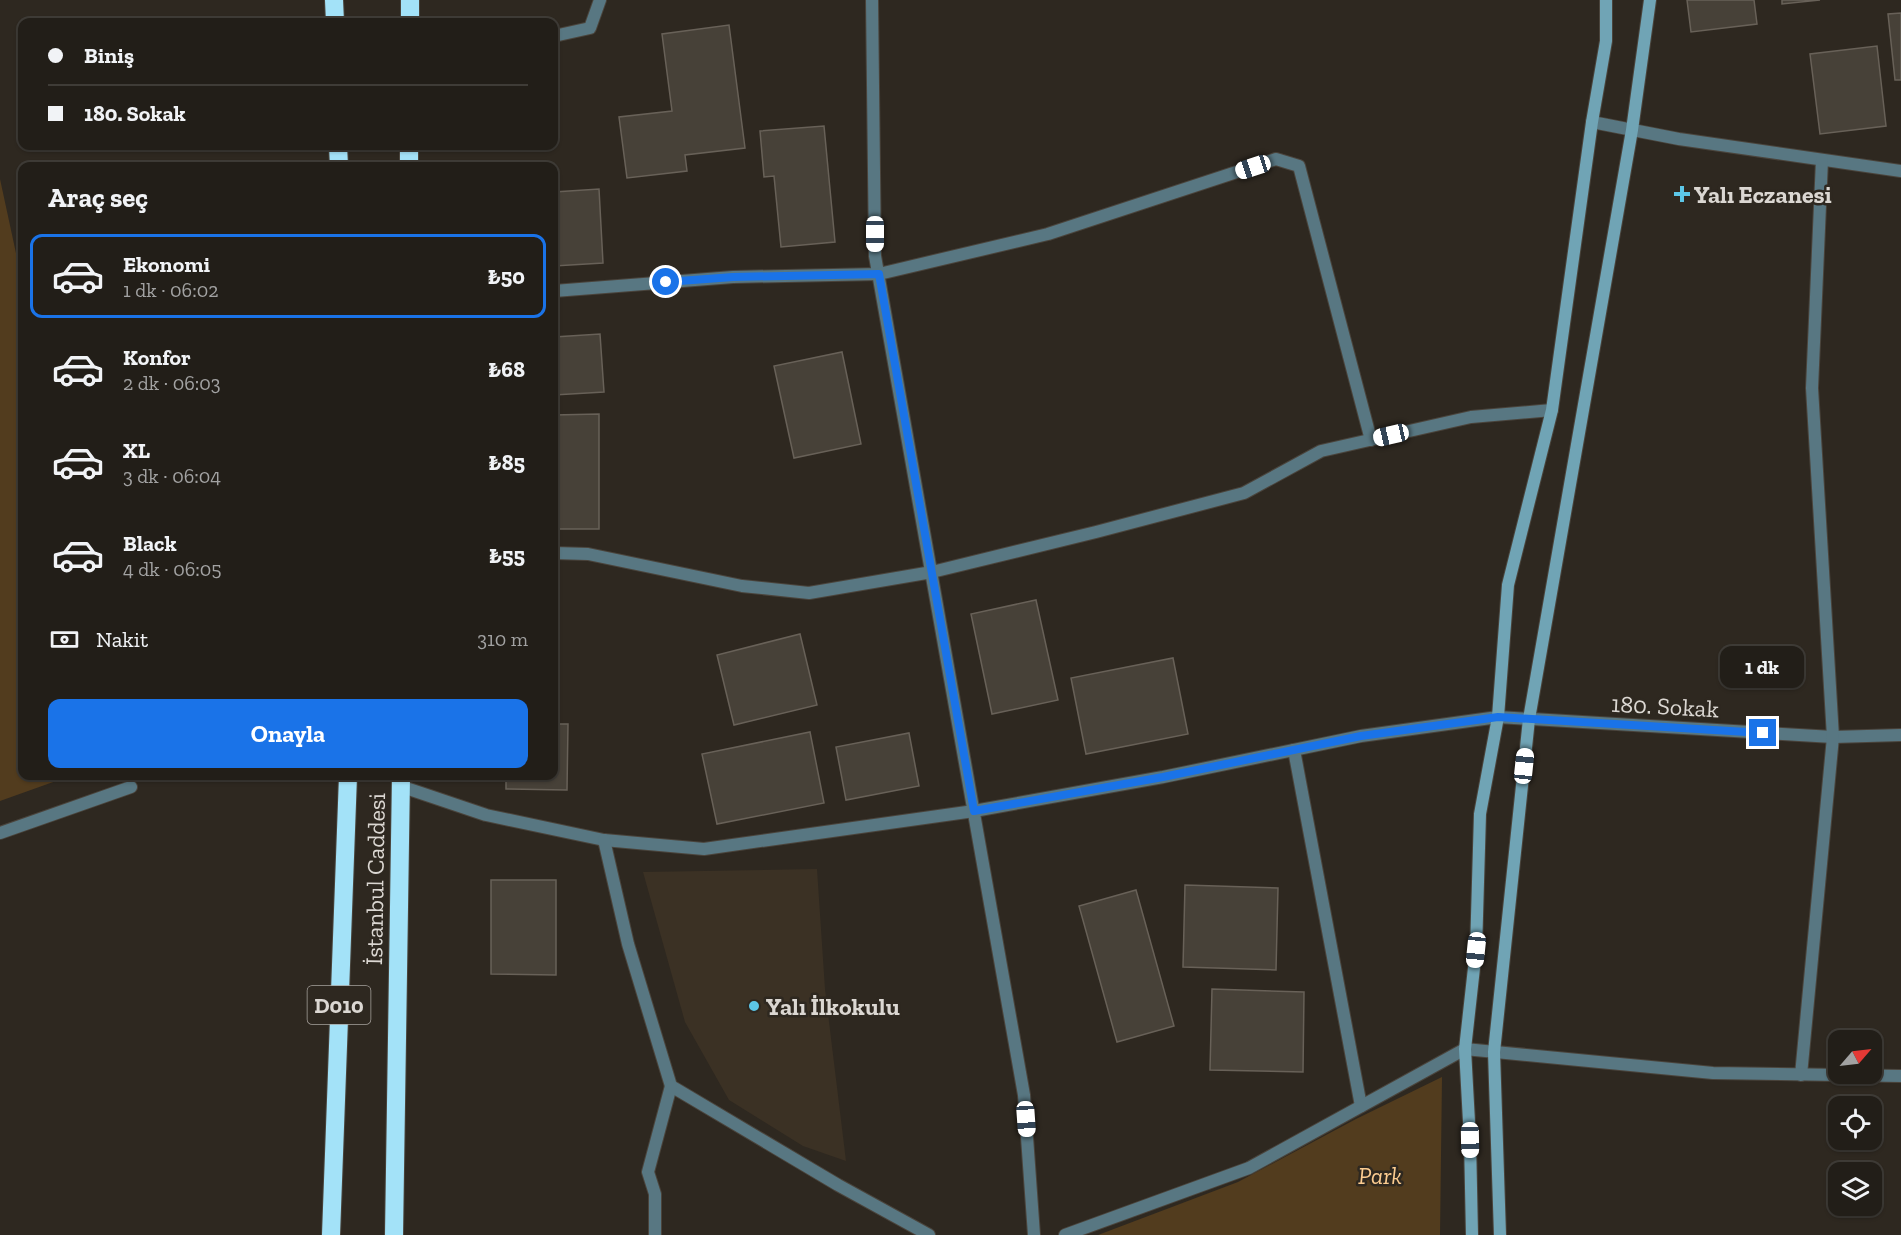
<!DOCTYPE html>
<html lang="tr">
<head>
<meta charset="utf-8">
<style>
	body { margin:0; font-family:"Zilla Slab",serif; background:#2a2721; color:#f1f3f6; height:100vh; display:flex; flex-direction:column; font-size:22px; white-space:nowrap }
	* { box-sizing:border-box; margin:0 }
	p { font-size:20px; color:#a2a2a2 }
	.icon { flex:none; width:33px; height:33px; fill:none; stroke:currentColor; stroke-width:2; stroke-linecap:round; stroke-linejoin:round }
	.map { position:relative; flex:1; overflow:hidden }
	.details { position:absolute; left:18px; top:162px; width:540px; height:618px; display:flex; flex-direction:column; background:#221e18; border-radius:12px; box-shadow:0 2px 4px #0004,0 0 0 2px #3f3c37 }
	.details>* { flex:none }
	.banner { position:absolute; left:18px; top:18px; width:540px; height:132px; border-radius:12px; box-shadow:0 2px 4px #0004,0 0 0 2px #3f3c37; display:grid; align-content:center; height:132px; padding:0 30px; background:#221e18 }
	.needle { width:39px; rotate:62deg }
	.fabs { position:absolute; left:1828px; top:1030px; display:grid; gap:12px }
	.fabs a { display:grid; place-items:center; width:54px; height:54px; border-radius:12px; background:#221e18; box-shadow:0 2px 4px #0004,0 0 0 2px #3f3c37; font-size:30px }
	.end { position:absolute; width:27px; height:27px; margin:-14px; border:8px solid #1a73e8; background:#fff; box-shadow:0 0 0 3px #fff }
	.from { border-radius:50% }
	.bubble { position:absolute; height:42px; border-radius:12px; background:#221e18; box-shadow:0 2px 4px #0004,0 0 0 2px #3f3c37; font-size:20px; font-weight:800; line-height:42px; text-align:center }
	.car { position:absolute; width:18px; height:36px; margin:-18px -9px; border-radius:8px; box-shadow:0 0 4px 2px #0007; background:linear-gradient(#fff 24%,#345 0 40%,#fff 0 76%,#345 0 86%,#fff 0) }
	.banner b { display:flex; align-items:center; gap:21px; height:57px; font-size:22px }
	.banner b+b { border-top:2px solid #3f3c37 }
	.banner i { width:15px; height:15px; background:#f1f3f6 }
	ul { padding:0; list-style:none }
	li { display:flex; align-items:center; gap:18px; height:84px; margin:0 12px 9px; padding:0 18px; border:3px solid transparent; border-radius:12px }
	li div { flex:1 }
	li b { display:block; font-size:22px }
	li em { font-style:normal; font-weight:800 }
	li.on { border-color:#1a73e8 }
	li>.icon { width:54px; height:54px; stroke-width:1.5 }
	h2 { padding:0 30px; font-size:27px; line-height:72px }
	.pay { display:flex; align-items:center; gap:15px; height:66px; padding:0 30px; font-size:22px }
	.pay p { margin-inline-start:auto }
	.cta { display:flex; gap:12px; margin-top:auto; padding:12px 30px }
	.cta a { flex:1; height:69px; border-radius:12px; background:#1a73e8; color:#fff; font-size:24px; font-weight:800; line-height:69px; text-align:center }
	.map>svg:first-child { display:block }
	.built { fill:#3b3124 }
	.green { fill:#523c1e }
	.building { fill:#474138; stroke:#686158; stroke-width:1.5 }
	.lines { fill:none; stroke-linecap:round; stroke-linejoin:round }
	.street-casing { stroke:#4a443c; stroke-width:14 }
	.secondary-casing { stroke:#4a443c; stroke-width:14 }
	.highway-casing { stroke:#4a443c; stroke-width:20 }
	.street { stroke:#587782; stroke-width:12 }
	.secondary { stroke:#70a4b5; stroke-width:12 }
	.highway { stroke:#a3e2f8; stroke-width:18 }
	.route { stroke:#1a73e8; stroke-width:8 }
	.poi-dot { fill:#5cc7e8; stroke:#2e2820; stroke-width:2 }
	.labels { text-anchor:middle; dominant-baseline:central; stroke-width:5; stroke-linejoin:round; paint-order:stroke }
	.shield { fill:#2e2820; stroke:#a7a29d; stroke-width:1.5 }
	.shield-label { font-size:22px; font-weight:bold; fill:#dbd7d2 }
	.poi-label { font-size:24px; font-weight:bold; fill:#dbd7d2; stroke:#2e2820; text-anchor:start }
	.street-label { font-size:24px; fill:#dbd7d2; stroke:#2e2820 }
	.park-label { font-size:24px; font-style:italic; fill:#fccc90; stroke:#2e2820 }
</style>
</head>
<body>
<div class="map">
<svg width="1901" height="1235" viewBox="0 0 1901 1235">
	<rect width="100%" height="100%" fill="#2e2820"/>
	<!-- built -->
	<polygon class="built" points="817,869 825,989 846,1161 803,1146 729,1100 685,1022 643,872"/>
	<!-- green -->
	<g class="green">
		<polygon points="0,179 22,281 22,776 70,776 0,801"/>
		<polygon points="1442,1077 1440,1235 1098,1235 1238,1182 1356,1119"/>
	</g>
	<!-- building -->
	<g class="building">
		<polygon points="1687,0 1754,0 1757,24 1691,32"/>
		<polygon points="1782,0 1820,0 1782,4"/>
		<polygon points="1901,13 1901,80 1895,80 1888,14"/>
		<polygon points="729,25 745,148 685,155 687,171 627,178 619,117 672,111 662,34"/>
		<polygon points="1877,46 1886,126 1820,134 1810,54"/>
		<polygon points="824,126 835,242 781,247 774,176 764,177 760,131"/>
		<polygon points="599,189 603,263 554,266 554,192"/>
		<polygon points="600,334 604,392 554,395 554,337"/>
		<polygon points="842,352 861,444 794,458 774,366"/>
		<polygon points="599,414 599,529 554,529 554,415"/>
		<polygon points="1036,600 1058,700 992,714 971,614"/>
		<polygon points="800,634 817,705 734,725 717,655"/>
		<polygon points="1173,658 1188,734 1086,754 1071,678"/>
		<polygon points="554,724 568,724 567,790 506,789 506,776 554,776"/>
		<polygon points="810,732 824,803 717,824 702,754"/>
		<polygon points="909,733 919,786 846,800 836,747"/>
		<polygon points="491,880 556,880 556,975 491,974"/>
		<polygon points="1185,885 1278,888 1276,970 1183,967"/>
		<polygon points="1136,890 1174,1026 1117,1042 1079,906"/>
		<polygon points="1212,989 1304,992 1303,1072 1210,1070"/>
	</g>
	<g class="lines">
		<defs>
			<g id="street">
				<polyline points="872,0 875,256 1024,1095 1034,1235"/>
				<polyline points="554,36 590,28 600,0"/>
				<polyline points="1592,122 1679,139 1901,171"/>
				<polyline points="554,291 733,277 879,274 1048,234 1276,159 1299,166 1371,440"/>
				<polyline points="554,553 588,554 742,586 809,593 932,572 1096,532 1244,493 1321,451 1471,417 1552,410"/>
				<polyline points="1294,750 1361,1106"/>
				<polyline points="400,786 486,815 604,840 704,849 974,811 1163,777 1361,736 1498,717 1833,737 1901,735"/>
				<polyline points="0,833 131,787"/>
				<polyline points="604,840 628,944 671,1086 838,1185 929,1235"/>
				<polyline points="1801,1075 1833,737 1812,388 1822,160"/>
				<polyline points="655,1235 655,1194 648,1172 671,1086"/>
				<polyline points="1065,1235 1249,1168 1465,1049 1713,1073 1901,1076"/>
			</g>
			<g id="secondary">
				<polyline points="1472,1235 1470,1140 1465,1049 1476,950 1480,814 1498,717 1508,585 1552,410 1592,122 1606,41 1606,0"/>
				<polyline points="1500,1235 1494,1052 1529,719 1632,130 1650,0"/>
			</g>
			<g id="highway">
				<polyline points="334,0 335,22"/>
				<polyline points="410,0 410,22"/>
				<polyline points="338,146 339,166"/>
				<polyline points="409,166 409,146"/>
				<polyline points="331,1235 348,776"/>
				<polyline points="394,1235 401,776"/>
			</g>
		</defs>
		<!-- street casing -->
		<use href="#street" class="street-casing"/>
		<!-- secondary casing -->
		<use href="#secondary" class="secondary-casing"/>
		<!-- highway casing -->
		<use href="#highway" class="highway-casing"/>
		<!-- street -->
		<use href="#street" class="street"/>
		<!-- secondary -->
		<use href="#secondary" class="secondary"/>
		<!-- highway -->
		<use href="#highway" class="highway"/>
	</g>
	<g class="lines">
		<!-- route -->
		<polyline class="route" points="666,282 733,277 879,274 974,811 1163,777 1361,736 1498,717 1763,733"/>
	</g>
	<!-- markers -->
	<g class="poi-dot">
		<path d="M1679 185h6v6h6v6h-6v6h-6v-6h-6v-6h6z"/>
		<circle cx="754" cy="1006" r="6"/>
	</g>
	<g class="labels">
		<!-- shield labels -->
		<rect class="shield" x="307.5" y="986" width="63" height="38" rx="4.5"/>
		<g class="shield-label">
			<text x="339" y="1005">D010</text>
		</g>
		<!-- poi labels -->
		<g class="poi-label">
			<text x="1694" y="194">Yalı Eczanesi</text>
			<text x="766" y="1006">Yalı İlkokulu</text>
		</g>
		<!-- street labels -->
		<g class="street-label">
			<text transform="translate(1665 706) rotate(3)">180. Sokak</text>
			<text transform="translate(375 879) rotate(-89)">İstanbul Caddesi</text>
		</g>
		<!-- park labels -->
		<g class="park-label">
			<text x="1380" y="1175">Park</text>
		</g>
	</g>
</svg>
<div class="fabs">
<a><svg class="needle" viewBox="-14 -14 28 28"><path d="M0-13l5 13h-10z" fill="#e53935"/><path d="M0 13l5-13h-10z" fill="#a2a2a2"/></svg></a>
<a><svg class="icon" aria-label="locate" viewBox="0 0 24 24"><circle cx="12" cy="12" r="6"/><path d="M12 2v4M12 18v4M2 12h4M18 12h4"/></svg></a>
<a><svg class="icon" aria-label="layers" viewBox="0 0 24 24"><path d="M12 4l9 5-9 5-9-5zM3 14l9 5 9-5"/></svg></a>
</div>
<i class="end from" style="left:666px;top:282px"></i>
<i class="end" style="left:1763px;top:733px"></i>
<div class="bubble" style="left:1720px;top:646px;width:84px">1 dk</div>
<i class="car" style="left:1253px;top:167px;rotate:252deg"></i>
<i class="car" style="left:875px;top:234px;rotate:180deg"></i>
<i class="car" style="left:1391px;top:435px;rotate:257deg"></i>
<i class="car" style="left:1524px;top:766px;rotate:6deg"></i>
<i class="car" style="left:1476px;top:950px;rotate:186deg"></i>
<i class="car" style="left:1026px;top:1119px;rotate:176deg"></i>
<i class="car" style="left:1470px;top:1140px;rotate:179deg"></i>
<div class="banner">
<b><i class="from"></i>Biniş</b>
<b><i></i>180. Sokak</b>
</div>
<section class="details">
<h2>Araç seç</h2>
<ul>
<li class="on"><svg class="icon" aria-label="car" viewBox="0 0 24 24"><path d="M5 17H2v-5l4-1 3-4h7l3 4 3 1v5h-3M9 17h6M6 11h13"/><circle cx="7" cy="17" r="2"/><circle cx="17" cy="17" r="2"/></svg><div><b>Ekonomi</b><p>1 dk · 06:02</p></div><em>₺50</em></li>
<li><svg class="icon" aria-label="car" viewBox="0 0 24 24"><path d="M5 17H2v-5l4-1 3-4h7l3 4 3 1v5h-3M9 17h6M6 11h13"/><circle cx="7" cy="17" r="2"/><circle cx="17" cy="17" r="2"/></svg><div><b>Konfor</b><p>2 dk · 06:03</p></div><em>₺68</em></li>
<li><svg class="icon" aria-label="car" viewBox="0 0 24 24"><path d="M5 17H2v-5l4-1 3-4h7l3 4 3 1v5h-3M9 17h6M6 11h13"/><circle cx="7" cy="17" r="2"/><circle cx="17" cy="17" r="2"/></svg><div><b>XL</b><p>3 dk · 06:04</p></div><em>₺85</em></li>
<li><svg class="icon" aria-label="car" viewBox="0 0 24 24"><path d="M5 17H2v-5l4-1 3-4h7l3 4 3 1v5h-3M9 17h6M6 11h13"/><circle cx="7" cy="17" r="2"/><circle cx="17" cy="17" r="2"/></svg><div><b>Black</b><p>4 dk · 06:05</p></div><em>₺55</em></li>
</ul>
<div class="pay"><svg class="icon" aria-label="cash" viewBox="0 0 24 24"><path d="M3 7h18v10H3z"/><circle cx="12" cy="12" r="2"/></svg>Nakit<p>310 m</p></div>
<div class="cta"><a>Onayla</a></div>
</section>
</div>
</body>
</html>
